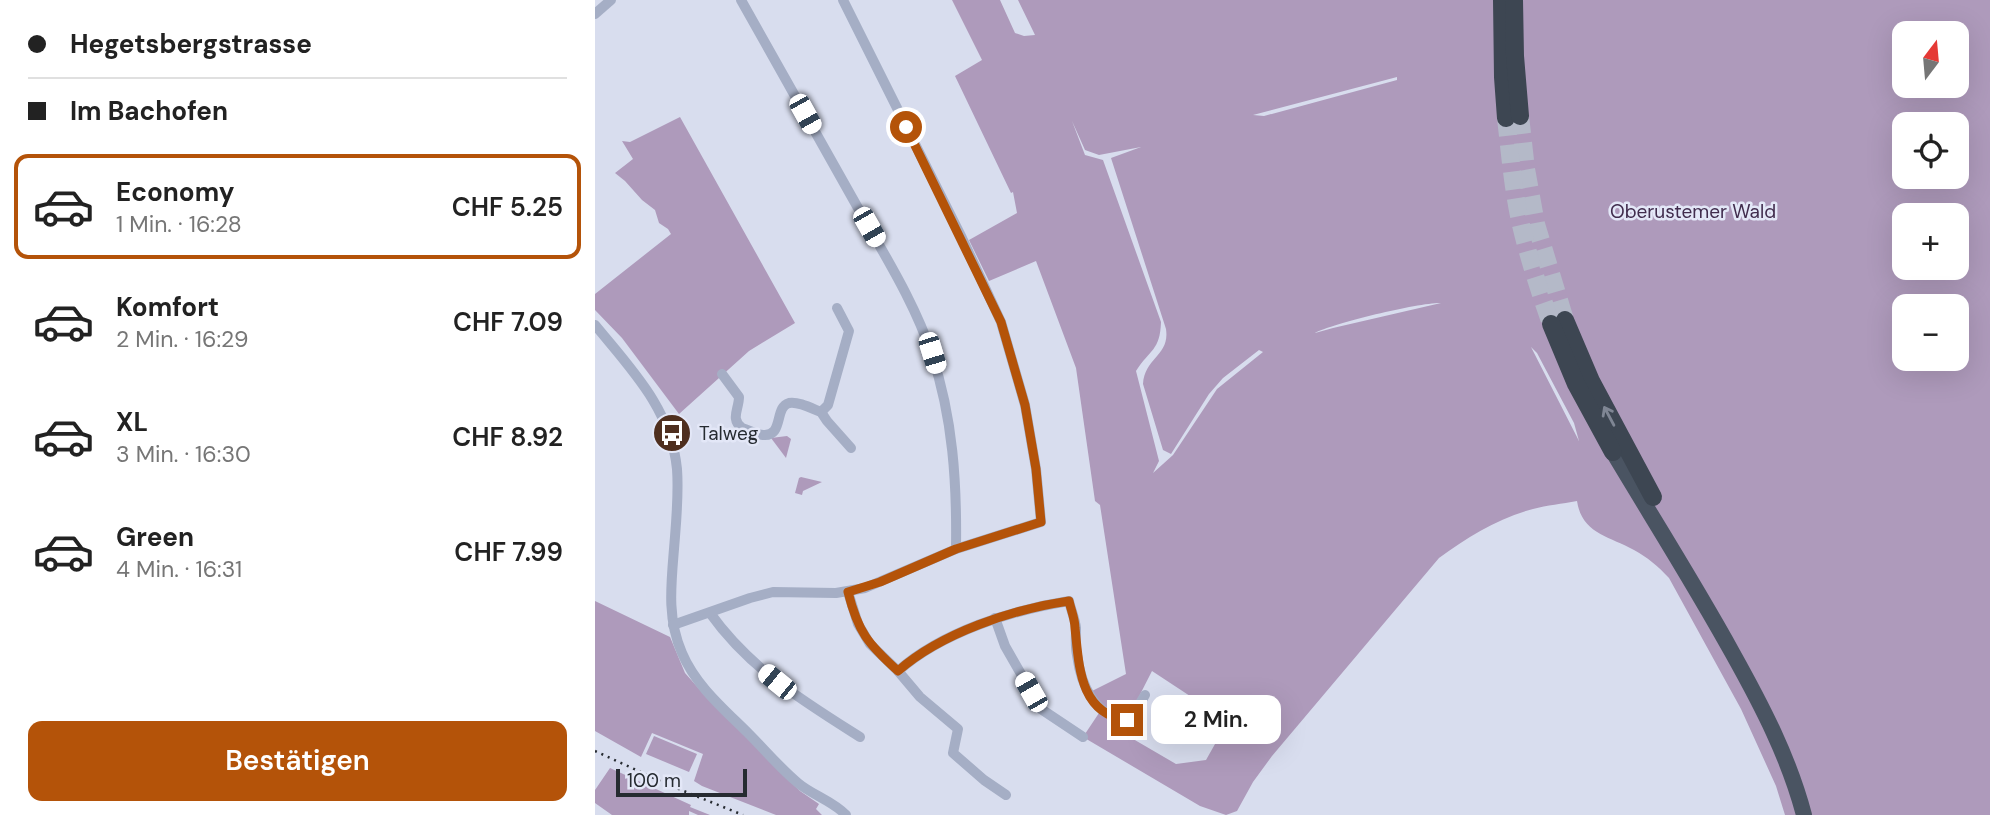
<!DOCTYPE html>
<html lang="de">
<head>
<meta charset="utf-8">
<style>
	body { margin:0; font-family:"DM Sans",sans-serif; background:#f6f6f6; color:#222; height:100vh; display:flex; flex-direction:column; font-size:26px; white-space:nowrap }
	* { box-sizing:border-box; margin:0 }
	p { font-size:23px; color:#767676 }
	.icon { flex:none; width:38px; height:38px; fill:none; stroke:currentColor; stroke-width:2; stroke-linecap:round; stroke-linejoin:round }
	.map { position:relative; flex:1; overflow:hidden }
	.panel { display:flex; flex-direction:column; background:#fff; width:595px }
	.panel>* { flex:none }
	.hud { display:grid; align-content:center; height:154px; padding:0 28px; background:#fff }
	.needle { width:46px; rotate:16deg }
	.fabs { position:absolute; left:1297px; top:21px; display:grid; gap:14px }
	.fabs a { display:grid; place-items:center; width:77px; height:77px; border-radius:14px; background:#fff; box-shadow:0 7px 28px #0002; font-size:35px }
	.scale { position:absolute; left:21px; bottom:18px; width:131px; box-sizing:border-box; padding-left:7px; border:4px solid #262b31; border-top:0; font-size:19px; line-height:24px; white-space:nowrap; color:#262b31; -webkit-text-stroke:5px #e3e7f7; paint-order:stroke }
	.end { position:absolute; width:32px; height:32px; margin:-16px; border:9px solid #b45309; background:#fff; box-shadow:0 0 0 4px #fff }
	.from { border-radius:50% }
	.bubble { position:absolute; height:49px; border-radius:14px; background:#fff; box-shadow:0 7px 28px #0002; font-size:23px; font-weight:600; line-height:49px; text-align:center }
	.car { position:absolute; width:21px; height:42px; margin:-21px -10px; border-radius:9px; box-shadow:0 0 5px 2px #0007; background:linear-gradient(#fff 24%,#345 0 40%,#fff 0 76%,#345 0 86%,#fff 0) }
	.hud b { display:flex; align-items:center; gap:24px; height:66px; font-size:26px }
	.hud b+b { border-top:2px solid #e0e0e0 }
	.hud i { width:18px; height:18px; background:#222 }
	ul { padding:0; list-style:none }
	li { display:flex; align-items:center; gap:21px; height:105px; margin:0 14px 10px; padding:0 14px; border:4px solid transparent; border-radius:14px }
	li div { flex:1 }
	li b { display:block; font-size:26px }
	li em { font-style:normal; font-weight:600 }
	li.selected { border-color:#b45309 }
	li>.icon { width:63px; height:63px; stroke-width:1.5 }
	.cta { display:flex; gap:14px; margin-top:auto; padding:14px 28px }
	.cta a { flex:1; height:80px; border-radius:14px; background:#b45309; color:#fff; font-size:28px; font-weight:600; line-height:80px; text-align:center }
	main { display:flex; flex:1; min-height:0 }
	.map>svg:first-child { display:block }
	.green { fill:#ae9abb; fill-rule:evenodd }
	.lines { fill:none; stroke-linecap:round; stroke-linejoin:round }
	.motorway-tunnel { stroke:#b4b9c8; stroke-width:18; stroke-dasharray:18 9; stroke-linecap:butt }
	.minor { stroke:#a5aec5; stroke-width:10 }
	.trunk { stroke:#4a5462; stroke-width:16 }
	.motorway { stroke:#3d4652; stroke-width:18 }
	.rail { stroke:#262b31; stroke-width:2.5; stroke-dasharray:2 5; stroke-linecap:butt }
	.oneway { stroke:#7f8694 }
	.route { stroke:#b45309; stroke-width:9 }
	.labels { text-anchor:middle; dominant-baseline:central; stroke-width:5; stroke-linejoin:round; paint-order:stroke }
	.park-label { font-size:19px; fill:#412c4d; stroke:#e3e7f7 }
	.poi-label { font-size:19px; fill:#262b31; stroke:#e3e7f7; text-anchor:start }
</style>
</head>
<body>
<main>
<section class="panel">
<div class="hud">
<b><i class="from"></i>Hegetsbergstrasse</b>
<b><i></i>Im Bachofen</b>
</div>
<ul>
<li class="selected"><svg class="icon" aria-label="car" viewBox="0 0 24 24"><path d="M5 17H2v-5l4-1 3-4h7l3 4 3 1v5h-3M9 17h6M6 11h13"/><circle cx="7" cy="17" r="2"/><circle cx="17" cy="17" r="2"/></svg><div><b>Economy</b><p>1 Min. · 16:28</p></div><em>CHF 5.25</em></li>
<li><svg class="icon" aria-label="car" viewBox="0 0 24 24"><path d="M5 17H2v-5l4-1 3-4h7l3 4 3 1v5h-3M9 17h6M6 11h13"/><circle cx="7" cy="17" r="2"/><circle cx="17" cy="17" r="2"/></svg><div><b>Komfort</b><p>2 Min. · 16:29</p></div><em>CHF 7.09</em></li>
<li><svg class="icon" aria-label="car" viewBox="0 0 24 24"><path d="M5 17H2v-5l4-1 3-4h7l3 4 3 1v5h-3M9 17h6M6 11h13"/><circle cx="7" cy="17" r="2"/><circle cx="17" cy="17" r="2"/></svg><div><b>XL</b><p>3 Min. · 16:30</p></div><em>CHF 8.92</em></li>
<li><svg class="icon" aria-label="car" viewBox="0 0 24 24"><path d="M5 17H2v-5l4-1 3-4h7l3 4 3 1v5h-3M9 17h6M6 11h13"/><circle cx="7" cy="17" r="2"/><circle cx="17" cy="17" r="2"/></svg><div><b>Green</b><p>4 Min. · 16:31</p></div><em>CHF 7.99</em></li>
</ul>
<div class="cta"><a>Bestätigen</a></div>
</section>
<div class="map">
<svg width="1395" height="815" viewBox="0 0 1395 815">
	<rect width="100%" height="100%" fill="#d8ddee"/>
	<!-- green -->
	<g class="green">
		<path d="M 357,0 L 405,0 L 420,33 L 429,36 L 440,35 L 423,0 L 1395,0 L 1395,815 L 1190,815 L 1181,786 L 1146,709 L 1074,578 C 1063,566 1052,557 1039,550 C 1014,536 987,534 982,501 C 967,504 952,505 938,509 C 903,518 873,537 844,558 L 677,756 L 658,782 L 642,811 L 631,815 L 605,806 L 488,737 L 506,710 L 493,693 L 531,674 L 505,505 L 500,501 L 481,368 L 441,261 L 394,281 L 374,240 L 422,213 L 418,192 L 416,193 L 360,76 L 387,60 ZM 1309,33 L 1362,33 L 1362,86 L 1309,86 ZM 802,77 L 802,80 L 669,116 L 658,115 ZM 477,121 L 490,150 L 504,155 L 546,147 L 516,158 L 571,329 C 575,356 550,357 548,384 L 568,450 L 576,454 L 614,394 L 628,378 L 664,350 L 668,352 L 622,389 L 578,455 L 558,473 L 564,461 L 541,371 C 555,349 565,351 566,322 L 508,160 L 490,155 ZM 1309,124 L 1362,124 L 1362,177 L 1309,177 ZM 1309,215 L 1362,215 L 1362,268 L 1309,268 ZM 846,303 L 738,328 L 720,333 C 738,323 827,302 846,303 ZM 1309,306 L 1362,306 L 1362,359 L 1309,359 ZM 936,347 L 942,353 L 979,423 L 984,441 ZM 557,671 L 633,721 L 611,760 L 581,764 L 533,736 L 521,721 L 532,720 Z"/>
		<polygon points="85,117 200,323 154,351 84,414 27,338 0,310 0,294 76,234 73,229 64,223 60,210 47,200 30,181 20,173 38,159 27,141 35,142"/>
		<polygon points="192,436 196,439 191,458 176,438"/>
		<polygon points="206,477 227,482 208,491 207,495 200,493 204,478"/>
		<polygon points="0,601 75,637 90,673 113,699 205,791 224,804 221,809 227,815 181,815 107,786 99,781 108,754 57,733 46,757 0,731"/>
		<polygon points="59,736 102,754 94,772 51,754"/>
		<polygon points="15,768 96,805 95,807 115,815 103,815 94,811 94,815 17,815 0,803 0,790"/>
	</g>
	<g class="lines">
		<!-- motorway-tunnel -->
		<g class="motorway-tunnel">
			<polyline points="925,116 931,169 941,224 970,320"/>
			<path d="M 911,118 C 915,153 918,190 926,225 C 934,259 945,292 956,324"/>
		</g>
		<!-- minor -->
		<g class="minor">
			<path d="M 146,0 C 185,69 224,139 263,208 C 290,256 320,303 337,355 C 358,418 362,483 361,549"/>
			<polyline points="0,14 16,0"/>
			<path d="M 0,325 C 36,369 76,409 82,469 C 84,496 81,523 79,549 C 76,585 72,619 87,653 C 101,686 129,709 154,734 C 170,750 185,768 203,783 C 217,795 238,801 251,815"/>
			<path d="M 127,374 L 144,397 C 144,409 135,419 147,428 C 154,430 161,434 168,435 C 189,437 179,407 194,403 C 203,401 218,409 226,412 L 232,421 L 256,448"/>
			<polyline points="226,412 233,405 254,331 242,308"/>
			<polyline points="253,592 263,624 275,644 303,671 325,697 363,729 358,753 389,780 411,795"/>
			<path d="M 115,613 C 155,669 208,701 265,737"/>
			<polyline points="400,618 410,646 446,709 488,737"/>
			<polyline points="78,625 155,598 178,592 241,593 270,588 361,549 446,522 441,469 430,405 406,322 367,238 248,0"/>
			<path d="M 303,671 C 347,632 417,610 474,601 C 476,610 480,619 481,628 C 481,637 480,646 482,655 C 486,685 499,716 532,720 L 538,715 L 550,695"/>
		</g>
		<!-- trunk -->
		<path class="trunk" d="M 1018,452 C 1058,519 1100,585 1138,654 C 1167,706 1194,758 1209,815"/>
		<!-- motorway -->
		<g class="motorway">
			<polyline points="907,0 908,77 911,118"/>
			<polyline points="919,0 920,56 925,116"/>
			<polyline points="970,320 996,381 1058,497"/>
			<polyline points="956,324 981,384 1018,452"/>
		</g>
		<!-- rail -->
		<polyline class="rail" points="0,751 74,785 148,815"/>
	</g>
	<!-- one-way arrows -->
	<defs><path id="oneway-shaft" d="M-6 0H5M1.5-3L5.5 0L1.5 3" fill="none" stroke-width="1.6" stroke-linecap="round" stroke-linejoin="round" transform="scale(1.75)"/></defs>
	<use class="oneway" href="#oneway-shaft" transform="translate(1014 416) rotate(-118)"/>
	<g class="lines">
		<!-- route -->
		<path class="route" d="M 311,127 L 406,322 L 430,405 L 441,469 L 446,522 L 361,549 L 285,582 L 253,592 C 263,632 273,644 303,671 C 346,633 418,609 474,601 C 476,610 480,619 480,628 C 484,664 484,714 532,720"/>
	</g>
	<!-- icons -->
	<defs>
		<symbol id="bus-disc" viewBox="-11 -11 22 22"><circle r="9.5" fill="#4f2f1f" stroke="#e3e7f7"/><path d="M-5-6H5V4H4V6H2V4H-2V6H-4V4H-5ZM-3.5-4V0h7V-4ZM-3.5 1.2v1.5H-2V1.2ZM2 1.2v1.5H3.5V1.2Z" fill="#fff"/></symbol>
	</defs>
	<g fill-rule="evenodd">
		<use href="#bus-disc" x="55" y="411" width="44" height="44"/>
	</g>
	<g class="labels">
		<!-- park labels -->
		<g class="park-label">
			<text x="1098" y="211">Oberustemer Wald</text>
		</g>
		<!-- poi labels -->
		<g class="poi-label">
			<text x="104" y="433">Talweg</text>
		</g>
	</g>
</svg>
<div class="fabs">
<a><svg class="needle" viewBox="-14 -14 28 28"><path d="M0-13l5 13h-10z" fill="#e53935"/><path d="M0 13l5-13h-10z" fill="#767676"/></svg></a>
<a><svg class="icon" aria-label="locate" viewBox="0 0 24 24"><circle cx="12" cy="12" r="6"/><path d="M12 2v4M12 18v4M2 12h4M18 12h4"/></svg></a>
<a>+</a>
<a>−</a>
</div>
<div class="scale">100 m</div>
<i class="end from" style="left:311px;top:127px"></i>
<i class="end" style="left:532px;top:720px"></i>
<div class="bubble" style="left:556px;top:695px;width:130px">2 Min.</div>
<i class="car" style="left:210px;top:114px;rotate:151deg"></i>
<i class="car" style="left:274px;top:227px;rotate:150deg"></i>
<i class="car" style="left:337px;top:353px;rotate:163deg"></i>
<i class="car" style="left:182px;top:682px;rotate:309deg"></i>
<i class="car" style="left:436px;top:692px;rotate:330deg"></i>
</div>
</main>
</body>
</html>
